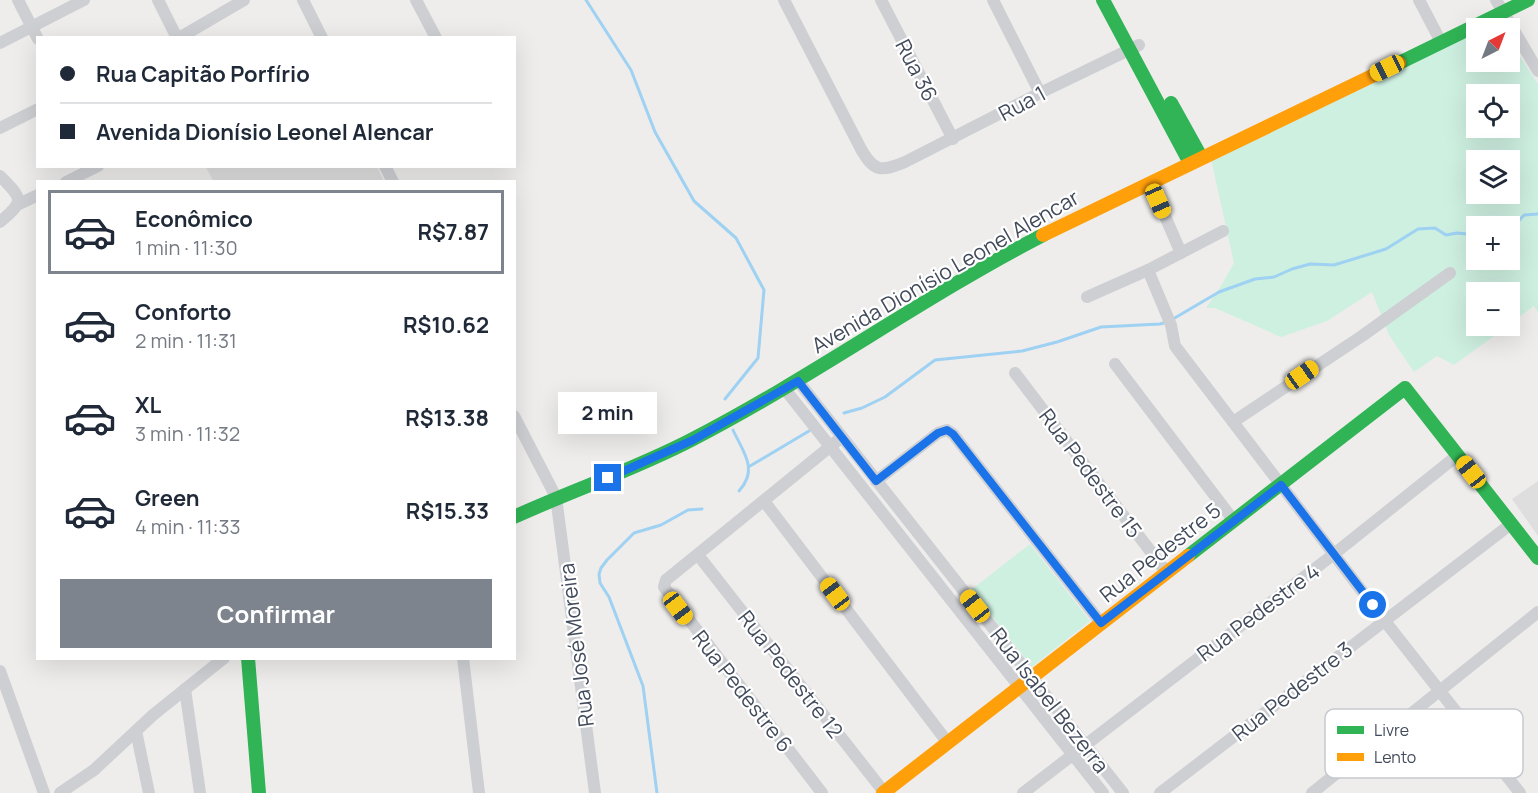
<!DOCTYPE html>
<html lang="pt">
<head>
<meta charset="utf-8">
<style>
	body { margin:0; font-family:Manrope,sans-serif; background:#f6f6f7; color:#1f2937; height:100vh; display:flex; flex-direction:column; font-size:22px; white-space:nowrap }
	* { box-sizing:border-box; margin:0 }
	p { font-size:20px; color:#747a83 }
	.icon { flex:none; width:33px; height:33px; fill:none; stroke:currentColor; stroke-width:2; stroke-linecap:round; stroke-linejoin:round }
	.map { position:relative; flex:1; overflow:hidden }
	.drawer { position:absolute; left:36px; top:180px; width:480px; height:480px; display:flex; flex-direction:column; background:#fff; border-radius:0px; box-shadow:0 6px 24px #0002 }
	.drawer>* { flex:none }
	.top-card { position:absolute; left:36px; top:36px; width:480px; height:132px; border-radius:0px; box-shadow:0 6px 24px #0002; display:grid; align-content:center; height:132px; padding:0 24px; background:#fff }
	.needle { width:39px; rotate:42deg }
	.tools { position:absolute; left:1466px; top:18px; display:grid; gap:12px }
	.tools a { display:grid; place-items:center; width:54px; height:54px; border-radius:0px; background:#fff; box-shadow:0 6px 24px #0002; font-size:30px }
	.end { position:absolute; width:27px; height:27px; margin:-14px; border:8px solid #1a73e8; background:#fff; box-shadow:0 0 0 3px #fff }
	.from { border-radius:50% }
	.bubble { position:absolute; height:42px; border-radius:0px; background:#fff; box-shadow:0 6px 24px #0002; font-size:20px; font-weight:700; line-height:42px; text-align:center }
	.car { position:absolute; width:18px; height:36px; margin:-18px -9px; border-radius:8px; box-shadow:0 0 4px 2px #0007; background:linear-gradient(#f5c518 24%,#345 0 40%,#f5c518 0 76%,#345 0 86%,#f5c518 0) }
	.top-card b { display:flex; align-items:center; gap:21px; height:57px; font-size:22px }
	.top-card b+b { border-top:2px solid #e0e1e3 }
	.top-card i { width:15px; height:15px; background:#1f2937 }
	ul { padding:10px 0 0; list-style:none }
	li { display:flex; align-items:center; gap:18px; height:84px; margin:0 12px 9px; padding:0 12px; border:3px solid transparent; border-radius:0px }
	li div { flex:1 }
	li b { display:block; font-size:22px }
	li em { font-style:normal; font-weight:700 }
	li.active { border-color:#7e848e }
	li>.icon { width:54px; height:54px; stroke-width:1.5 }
	.action { display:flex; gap:12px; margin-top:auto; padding:12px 24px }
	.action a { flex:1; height:69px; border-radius:0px; background:#7e848e; color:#fff; font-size:24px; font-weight:700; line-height:69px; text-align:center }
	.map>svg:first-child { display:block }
	.education { fill:#dfdedf }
	.green { fill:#cef0e1; fill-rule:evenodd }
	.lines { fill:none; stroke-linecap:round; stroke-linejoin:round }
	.stream { stroke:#9ed1f2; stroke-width:3 }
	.street { stroke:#cdcfd3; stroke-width:12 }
	.fast { stroke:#30b455; stroke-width:14 }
	.slow { stroke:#ff9f0a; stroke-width:14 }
	.route { stroke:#1a73e8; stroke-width:8 }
	.labels { text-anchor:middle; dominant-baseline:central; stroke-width:4.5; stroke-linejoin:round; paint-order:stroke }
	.street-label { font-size:21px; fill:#424b5b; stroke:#fff }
	.key { fill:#fff; stroke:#c6c9ce; stroke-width:1.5 }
	.key-label { font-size:16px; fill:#424b5b }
</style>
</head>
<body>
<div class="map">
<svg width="1538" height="793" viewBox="0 0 1538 793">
	<rect width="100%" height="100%" fill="#eeedec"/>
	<!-- education -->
	<g class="education">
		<polygon points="206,167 377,167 384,181 213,181"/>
		<polygon points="1538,481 1538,536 1512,499"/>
	</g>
	<!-- green -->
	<g class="green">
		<path d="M 1476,30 L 1476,62 L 1509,62 L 1509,40 L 1538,84 L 1538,313 L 1534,306 L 1509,324 L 1509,292 L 1476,292 L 1476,326 L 1508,326 L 1454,365 L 1437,356 L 1414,372 L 1389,335 L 1372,292 L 1327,321 L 1281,337 L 1215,308 L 1206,308 L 1221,286 L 1234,263 L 1211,159 ZM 1476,94 L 1509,94 L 1509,128 L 1476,128 ZM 1476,160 L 1509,160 L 1509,194 L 1476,194 ZM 1476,226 L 1509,226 L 1509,260 L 1476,260 Z"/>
		<polygon points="1030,544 1090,621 1032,667 971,590"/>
	</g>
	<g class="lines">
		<!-- stream -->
		<g class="stream">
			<polyline points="586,0 631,70 655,132 694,201 736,238 764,290 758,358 725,399"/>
			<polyline points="1509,232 1524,215 1538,214"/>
			<polyline points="1173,319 1219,292 1255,279 1274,277 1292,269 1310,264 1334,265 1386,249 1418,229 1435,228 1446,235 1457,233 1476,235"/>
			<polyline points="844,413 862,408 885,397 935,360 1022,351 1057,342 1101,327 1160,324 1167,322"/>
			<path d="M 733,430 C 743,452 759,469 739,491"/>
			<polyline points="750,466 809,431"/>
			<polyline points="657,793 643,686 609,597 600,583 599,574 601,568 607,560 634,533 661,525 688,510 702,509"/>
		</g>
		<!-- street -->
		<g class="street">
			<polyline points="18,0 38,39"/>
			<polyline points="158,0 177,38"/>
			<polyline points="303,0 322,38"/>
			<polyline points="416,0 436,38"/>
			<path d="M 784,0 L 861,149 C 874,172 881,172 905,162 L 1040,93 L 1139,45"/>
			<polyline points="881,0 953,139"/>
			<polyline points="993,0 1040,93"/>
			<polyline points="1419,0 1441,42"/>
			<polyline points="1496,0 1538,71"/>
			<polyline points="179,38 244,0"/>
			<polyline points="0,43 84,0"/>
			<polyline points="0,128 38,109"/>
			<polyline points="385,166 393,182"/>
			<path d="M 0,176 C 23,199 25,201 0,222"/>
			<polyline points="66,182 98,166"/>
			<polyline points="1151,184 1181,253"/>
			<polyline points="19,204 38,195"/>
			<polyline points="1148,270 1171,325 1175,346 1384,620 1520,793"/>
			<polyline points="1087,297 1148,270 1223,231"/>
			<polyline points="1115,364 1234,521"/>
			<polyline points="1015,373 1167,573"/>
			<polyline points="798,381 1123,793"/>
			<polyline points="784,388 1103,793"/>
			<polyline points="514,416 556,497 595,793"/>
			<polyline points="1233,422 1362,336 1450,273"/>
			<polyline points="876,481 938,433 947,430 953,434 1101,623"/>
			<polyline points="764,501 948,743"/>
			<polyline points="698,555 884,792"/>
			<polyline points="463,658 479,793"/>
			<polyline points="0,671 44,793"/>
			<polyline points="185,689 200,793"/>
			<polyline points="136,731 149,793"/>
			<polyline points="60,793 94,770 153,715 224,658"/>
			<polyline points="822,793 664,587 666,580 837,441"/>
			<polyline points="1023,793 1334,554 1458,455"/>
			<polyline points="1160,793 1511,524"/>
			<polyline points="1312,793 1538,612"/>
		</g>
		<!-- fast -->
		<g class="fast">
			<polyline points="1103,0 1190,163"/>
			<polyline points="1399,63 1528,0"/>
			<polyline points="1171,103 1201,157"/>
			<path d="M 514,517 C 573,490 636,469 693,439 C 813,377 923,297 1043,235"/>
			<polyline points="1188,556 1405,388 1538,558"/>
			<polyline points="248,658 259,793"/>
		</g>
		<!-- slow -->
		<g class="slow">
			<polyline points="1043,235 1399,63"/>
			<polyline points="883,793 1188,556"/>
		</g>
	</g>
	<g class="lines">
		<!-- route -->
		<polyline class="route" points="608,478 693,440 798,381 876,481 938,433 947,430 953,434 1101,623 1281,485 1373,605"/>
	</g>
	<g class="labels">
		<!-- street labels -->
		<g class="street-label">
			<text transform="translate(917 70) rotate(63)">Rua 36</text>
			<text transform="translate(1022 103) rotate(-28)">Rua 1</text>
			<text transform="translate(945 271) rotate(-30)">Avenida Dionísio Leonel Alencar</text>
			<text transform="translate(1091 473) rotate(53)">Rua Pedestre 15</text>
			<text transform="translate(1160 552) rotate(-38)">Rua Pedestre 5</text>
			<text transform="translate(1258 612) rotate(-37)">Rua Pedestre 4</text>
			<text transform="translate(576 645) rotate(-97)">Rua José Moreira</text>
			<text transform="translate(791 674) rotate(52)">Rua Pedestre 12</text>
			<text transform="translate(743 691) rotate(52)">Rua Pedestre 6</text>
			<text transform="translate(1292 691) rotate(-38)">Rua Pedestre 3</text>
			<text transform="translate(1050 700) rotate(52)">Rua Isabel Bezerra</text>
		</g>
	</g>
	<!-- legend -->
	<rect x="1325" y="709" width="198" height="69" rx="9" class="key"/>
	<rect x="1337" y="726" width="27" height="8" fill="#30b455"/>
	<rect x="1337" y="753" width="27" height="8" fill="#ff9f0a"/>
	<g class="key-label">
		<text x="1374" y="736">Livre</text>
		<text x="1374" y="763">Lento</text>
	</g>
</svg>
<div class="tools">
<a><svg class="needle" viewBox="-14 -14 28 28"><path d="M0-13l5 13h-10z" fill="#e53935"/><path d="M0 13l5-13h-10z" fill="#747a83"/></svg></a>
<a><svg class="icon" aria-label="locate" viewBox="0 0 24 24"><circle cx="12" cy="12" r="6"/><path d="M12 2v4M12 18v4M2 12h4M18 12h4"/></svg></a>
<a><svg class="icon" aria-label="layers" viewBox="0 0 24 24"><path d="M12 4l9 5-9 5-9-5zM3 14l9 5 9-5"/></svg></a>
<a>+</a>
<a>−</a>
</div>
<i class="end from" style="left:1373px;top:605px"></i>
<i class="end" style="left:608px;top:478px"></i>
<div class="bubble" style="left:558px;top:392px;width:99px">2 min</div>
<i class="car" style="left:1387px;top:68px;rotate:244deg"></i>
<i class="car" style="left:1158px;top:201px;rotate:156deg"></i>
<i class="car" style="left:1302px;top:375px;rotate:55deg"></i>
<i class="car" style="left:1471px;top:472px;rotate:322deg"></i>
<i class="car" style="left:835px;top:594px;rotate:323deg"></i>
<i class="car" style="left:975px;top:606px;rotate:322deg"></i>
<i class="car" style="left:678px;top:608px;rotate:143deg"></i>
<div class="top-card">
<b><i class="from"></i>Rua Capitão Porfírio</b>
<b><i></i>Avenida Dionísio Leonel Alencar</b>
</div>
<section class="drawer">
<ul>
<li class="active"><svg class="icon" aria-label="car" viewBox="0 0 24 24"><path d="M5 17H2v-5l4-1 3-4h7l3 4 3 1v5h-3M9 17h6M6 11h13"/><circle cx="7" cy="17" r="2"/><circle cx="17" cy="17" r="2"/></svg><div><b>Econômico</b><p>1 min · 11:30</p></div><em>R$7.87</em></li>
<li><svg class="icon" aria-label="car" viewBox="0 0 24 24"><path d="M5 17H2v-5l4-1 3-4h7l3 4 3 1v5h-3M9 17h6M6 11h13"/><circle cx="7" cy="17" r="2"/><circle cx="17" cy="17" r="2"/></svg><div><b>Conforto</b><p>2 min · 11:31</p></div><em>R$10.62</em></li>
<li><svg class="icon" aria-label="car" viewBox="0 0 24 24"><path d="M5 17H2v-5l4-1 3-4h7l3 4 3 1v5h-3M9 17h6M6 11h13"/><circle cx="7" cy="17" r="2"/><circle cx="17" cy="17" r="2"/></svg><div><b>XL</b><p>3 min · 11:32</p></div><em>R$13.38</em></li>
<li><svg class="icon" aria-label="car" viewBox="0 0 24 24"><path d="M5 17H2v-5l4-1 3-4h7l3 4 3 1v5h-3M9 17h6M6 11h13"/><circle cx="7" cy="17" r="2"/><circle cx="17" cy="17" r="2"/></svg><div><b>Green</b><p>4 min · 11:33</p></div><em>R$15.33</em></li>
</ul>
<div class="action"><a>Confirmar</a></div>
</section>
</div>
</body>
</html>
